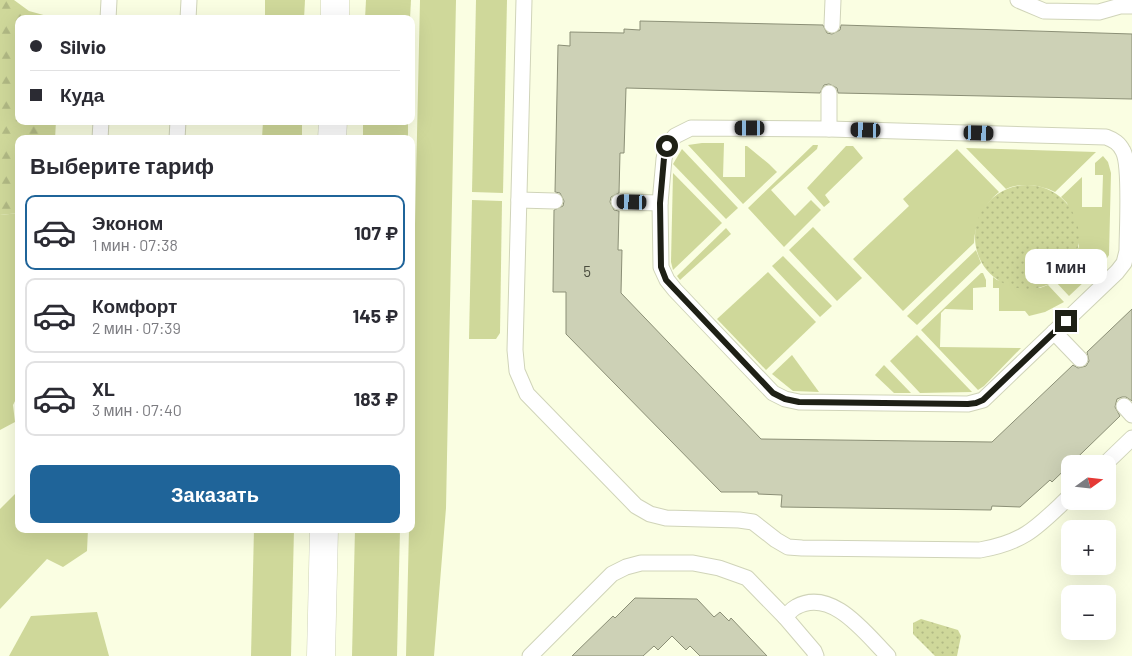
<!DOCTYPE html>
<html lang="ru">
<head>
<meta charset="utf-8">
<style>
	body { margin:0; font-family:Barlow,sans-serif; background:#f2f2f3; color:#2b2b33; height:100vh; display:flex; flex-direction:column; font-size:19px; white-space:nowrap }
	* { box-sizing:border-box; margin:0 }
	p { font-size:16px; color:#7c7c81 }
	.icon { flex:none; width:28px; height:28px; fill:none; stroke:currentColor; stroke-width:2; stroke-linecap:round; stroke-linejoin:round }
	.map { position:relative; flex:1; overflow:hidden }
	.sheet { position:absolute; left:15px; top:135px; width:400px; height:398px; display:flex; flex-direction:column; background:#fff; border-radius:10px; box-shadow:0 5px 20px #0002 }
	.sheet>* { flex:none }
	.guide { position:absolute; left:15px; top:15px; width:400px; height:110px; border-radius:10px; box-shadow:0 5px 20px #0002; display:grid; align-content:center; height:110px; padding:0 15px; background:#fff }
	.needle { width:32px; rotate:75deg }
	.tools { position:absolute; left:1061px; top:455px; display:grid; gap:10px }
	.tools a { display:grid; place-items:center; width:55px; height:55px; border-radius:10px; background:#fff; box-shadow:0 5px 20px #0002; font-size:25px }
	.end { position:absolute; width:22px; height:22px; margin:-11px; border:6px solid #1e2016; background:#fff; box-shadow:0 0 0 2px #fff }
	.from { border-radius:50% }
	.bubble { position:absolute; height:35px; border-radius:10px; background:#fff; box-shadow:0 5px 20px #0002; font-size:16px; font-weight:700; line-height:35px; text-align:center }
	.car { position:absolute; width:15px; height:30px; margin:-15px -8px; border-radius:6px; box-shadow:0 0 4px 1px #0007; background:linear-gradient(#222 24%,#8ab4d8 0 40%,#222 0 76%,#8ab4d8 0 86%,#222 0) }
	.guide b { display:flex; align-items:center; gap:18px; height:48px; font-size:19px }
	.guide b+b { border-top:1px solid #e1e1e2 }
	.guide i { width:12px; height:12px; background:#2b2b33 }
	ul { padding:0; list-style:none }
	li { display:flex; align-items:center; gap:15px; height:75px; margin:0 10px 8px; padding:0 5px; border:2px solid #e1e1e2; border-radius:10px }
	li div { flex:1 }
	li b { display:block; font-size:19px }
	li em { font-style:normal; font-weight:700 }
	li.selected { border-color:#1f6499 }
	li>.icon { width:45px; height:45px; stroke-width:1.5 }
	h2 { padding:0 15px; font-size:22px; line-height:60px }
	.primary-button { display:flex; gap:10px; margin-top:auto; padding:10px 15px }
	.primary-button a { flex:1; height:58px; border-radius:10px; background:#1f6499; color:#fff; font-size:20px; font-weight:700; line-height:58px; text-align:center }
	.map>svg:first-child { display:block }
	.grass { fill:#cfd89a }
	.forest { fill:url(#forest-firs) }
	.park { fill:url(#park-dots) }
	.building { fill:#cdd1b6; stroke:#8b8f76 }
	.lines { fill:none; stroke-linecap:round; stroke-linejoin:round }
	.lane-casing { stroke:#d0d4b9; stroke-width:17 }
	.secondary-casing { stroke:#d0d4b9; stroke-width:29 }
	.lane { stroke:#fff; stroke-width:15 }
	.secondary { stroke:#fff; stroke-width:28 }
	.route { stroke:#1e2016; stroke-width:6 }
	.labels { text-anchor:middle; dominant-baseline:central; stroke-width:4; stroke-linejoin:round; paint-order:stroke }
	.number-label { font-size:15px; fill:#4a4c3e }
</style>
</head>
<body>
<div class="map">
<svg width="1132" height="656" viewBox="0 0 1132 656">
	<defs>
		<pattern id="forest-firs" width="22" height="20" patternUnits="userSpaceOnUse" patternTransform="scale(1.25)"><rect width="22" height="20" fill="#cfd89a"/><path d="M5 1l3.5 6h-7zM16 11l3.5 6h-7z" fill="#b1b984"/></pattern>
		<pattern id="park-dots" width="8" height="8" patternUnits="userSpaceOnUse" patternTransform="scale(1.25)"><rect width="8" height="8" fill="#cfd89a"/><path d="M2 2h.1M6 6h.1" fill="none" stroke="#b1b984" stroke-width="1.8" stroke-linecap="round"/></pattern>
	</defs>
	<rect width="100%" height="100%" fill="#fafee2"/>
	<!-- grass -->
	<g class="grass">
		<polygon points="265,0 305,0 304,19 265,19"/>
		<polygon points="366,0 411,0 410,19 365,19"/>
		<polygon points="420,0 456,0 446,508 434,656 406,656 409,529 411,529 411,404"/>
		<polygon points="476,0 507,0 503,193 472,192"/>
		<polygon points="263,121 302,121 302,139 262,139"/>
		<rect x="363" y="121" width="45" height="18"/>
		<polygon points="702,143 724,143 723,177 745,177 745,146 747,146 769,164 777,172 743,204 688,145"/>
		<polygon points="813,145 818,145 817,149 771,190 795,216 811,200 821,210 784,247 748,208"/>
		<polygon points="846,146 853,146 863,158 825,195 830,202 824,207 807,188"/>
		<path d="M 966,148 L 1096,152 L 1055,192 C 1041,185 1021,182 1006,189 Z"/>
		<polygon points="682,149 738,208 726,219 673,164"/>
		<path d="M 957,149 L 999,192 C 983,205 975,223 974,243 L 903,311 L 853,259 L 909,206 L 903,199 Z"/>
		<polygon points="1103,156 1108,162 1111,173 1109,255 1103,264 1069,296 1055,281 1066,273 1074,260 1079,246 1067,203 1061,197 1082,177 1082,207 1102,207 1103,175 1095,175 1095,163"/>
		<polygon points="673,173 722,223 673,270 671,262"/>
		<polygon points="472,200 502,201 500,333 496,339 469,339"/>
		<polygon points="19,213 19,393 13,405 15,422 0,430 0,215"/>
		<polygon points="813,227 862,278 837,301 789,250"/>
		<polygon points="726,228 731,234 680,280 677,276"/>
		<polygon points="976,250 981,263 917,325 907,316"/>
		<polygon points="783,256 832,306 820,317 772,266"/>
		<polygon points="768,272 816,322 766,370 717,319"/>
		<polygon points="981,273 983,273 986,280 986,287 973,288 973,310 945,309 941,313 940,347 1021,348 984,386 978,390 921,330"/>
		<polygon points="993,277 997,280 1040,288 1048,285 1064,302 1045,312 1029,316 1025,311 999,311 999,288 993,288"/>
		<polygon points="917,335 972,392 920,393 890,361"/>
		<polygon points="792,355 819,392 793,391 772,374"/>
		<polygon points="884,365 911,393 894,393 875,375"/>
		<polygon points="19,490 19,529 88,529 87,551 63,567 47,559 0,609 0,509"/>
		<polygon points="254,529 294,529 291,656 251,656"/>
		<polygon points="355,529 400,529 397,656 352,656"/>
		<polygon points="97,612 109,656 9,656 31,616"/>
	</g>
	<!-- forest -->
	<polygon class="forest" points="0,0 14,0 29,11 58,19 19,19 19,121 56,121 55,139 19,139 19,213 0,215"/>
	<!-- park -->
	<g class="park">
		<circle cx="1027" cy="237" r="52"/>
		<polygon points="921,619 958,630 961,636 957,656 935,656 913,634 913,623"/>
	</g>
	<!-- building -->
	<g class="building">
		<polygon points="640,21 823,25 827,33 832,34 840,30 841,25 1132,34 1132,99 838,93 837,88 829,84 824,85 820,93 626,88 624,153 620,153 619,193 611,197 610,202 614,210 619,211 618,250 622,250 621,293 761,439 992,442 1073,365 1078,368 1086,366 1089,361 1087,352 1132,309 1132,401 1126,397 1122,397 1117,399 1115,407 1120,416 1052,482 1050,480 1020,507 992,506 991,510 781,507 782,495 758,494 758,492 721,492 566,334 566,292 553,292 554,210 563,206 564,201 560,193 555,192 558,45 570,46 570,32 624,33 624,29 640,30"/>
		<polygon points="635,598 697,599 714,617 720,612 729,621 731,618 767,656 700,656 690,646 686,650 672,636 658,650 654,646 643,656 572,656 613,616 615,618"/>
	</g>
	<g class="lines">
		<defs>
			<g id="lane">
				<path d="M 524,0 L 515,350 L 517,371 L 527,394 L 636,506 L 650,514 L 666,518 L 739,520 L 753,522 L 776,540 L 788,547 L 802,548 L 980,550 C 1026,542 1038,526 1070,496"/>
				<polyline points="1018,0 1044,11 1099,12 1120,6 1132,6"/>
				<polyline points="108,19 109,0"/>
				<polyline points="188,19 189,0"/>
				<polyline points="832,25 833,0"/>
				<path d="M 691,128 L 829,129 L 1106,137 C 1114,140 1119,143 1123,151 C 1131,165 1127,231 1127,251 L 1124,263 L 1117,272 L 983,400 L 968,404 L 799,402 L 785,399 L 773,393 L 675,290 L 667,280 L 661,267 L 660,203 L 664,159 L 667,146 L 675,136 Z"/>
				<polyline points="829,129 829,93"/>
				<polyline points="100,139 101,121"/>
				<polyline points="177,139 178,121"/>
				<polyline points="519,200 555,201"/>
				<polyline points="619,202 660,203"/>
				<polyline points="1054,332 1080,359"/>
				<polyline points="1124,406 1132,415"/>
				<polyline points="1105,464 1132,438"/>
				<path d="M 785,617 C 788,614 792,609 796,607 C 832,587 866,634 888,656"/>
				<polyline points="530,656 612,574 626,567 641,563 693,563 719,568 747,578 785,617 814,651 816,656"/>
			</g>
			<g id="secondary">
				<polyline points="335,19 335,0"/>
				<polyline points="332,139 333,121"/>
				<polyline points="321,656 324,529"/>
			</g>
		</defs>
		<!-- lane casing -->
		<use href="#lane" class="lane-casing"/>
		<!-- secondary casing -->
		<use href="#secondary" class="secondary-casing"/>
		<!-- lane -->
		<use href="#lane" class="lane"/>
		<!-- secondary -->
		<use href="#secondary" class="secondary"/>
	</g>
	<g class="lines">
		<!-- route -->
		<polyline class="route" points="667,146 664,158 660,203 661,267 666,280 773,393 785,399 799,402 968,404 976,403 983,400 1066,321"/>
	</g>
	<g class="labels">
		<!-- number labels -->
		<g class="number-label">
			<text x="587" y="271">5</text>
		</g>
	</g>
</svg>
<div class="tools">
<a><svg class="needle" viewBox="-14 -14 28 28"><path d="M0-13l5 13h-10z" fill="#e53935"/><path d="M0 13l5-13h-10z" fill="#7c7c81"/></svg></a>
<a>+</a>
<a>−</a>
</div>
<i class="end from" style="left:667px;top:146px"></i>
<i class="end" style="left:1066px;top:321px"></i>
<div class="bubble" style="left:1025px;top:249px;width:82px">1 мин</div>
<i class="car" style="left:750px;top:128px;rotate:270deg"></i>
<i class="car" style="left:866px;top:130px;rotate:272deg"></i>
<i class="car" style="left:979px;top:133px;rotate:92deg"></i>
<i class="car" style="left:632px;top:202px;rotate:272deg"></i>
<div class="guide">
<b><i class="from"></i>Silvio</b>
<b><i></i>Куда</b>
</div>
<section class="sheet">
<h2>Выберите тариф</h2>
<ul>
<li class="selected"><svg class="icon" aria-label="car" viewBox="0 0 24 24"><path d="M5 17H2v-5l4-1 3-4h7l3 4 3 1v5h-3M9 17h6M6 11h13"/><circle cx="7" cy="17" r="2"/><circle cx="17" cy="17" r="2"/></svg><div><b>Эконом</b><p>1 мин · 07:38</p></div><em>107 ₽</em></li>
<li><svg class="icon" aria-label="car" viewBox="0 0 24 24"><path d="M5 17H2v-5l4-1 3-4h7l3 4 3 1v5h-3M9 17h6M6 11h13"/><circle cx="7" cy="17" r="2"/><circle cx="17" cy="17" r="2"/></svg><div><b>Комфорт</b><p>2 мин · 07:39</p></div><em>145 ₽</em></li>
<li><svg class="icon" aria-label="car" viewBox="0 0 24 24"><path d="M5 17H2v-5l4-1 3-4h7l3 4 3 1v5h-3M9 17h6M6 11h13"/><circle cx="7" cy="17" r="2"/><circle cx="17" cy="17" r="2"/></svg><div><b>XL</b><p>3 мин · 07:40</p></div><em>183 ₽</em></li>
</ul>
<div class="primary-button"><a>Заказать</a></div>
</section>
</div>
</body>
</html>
